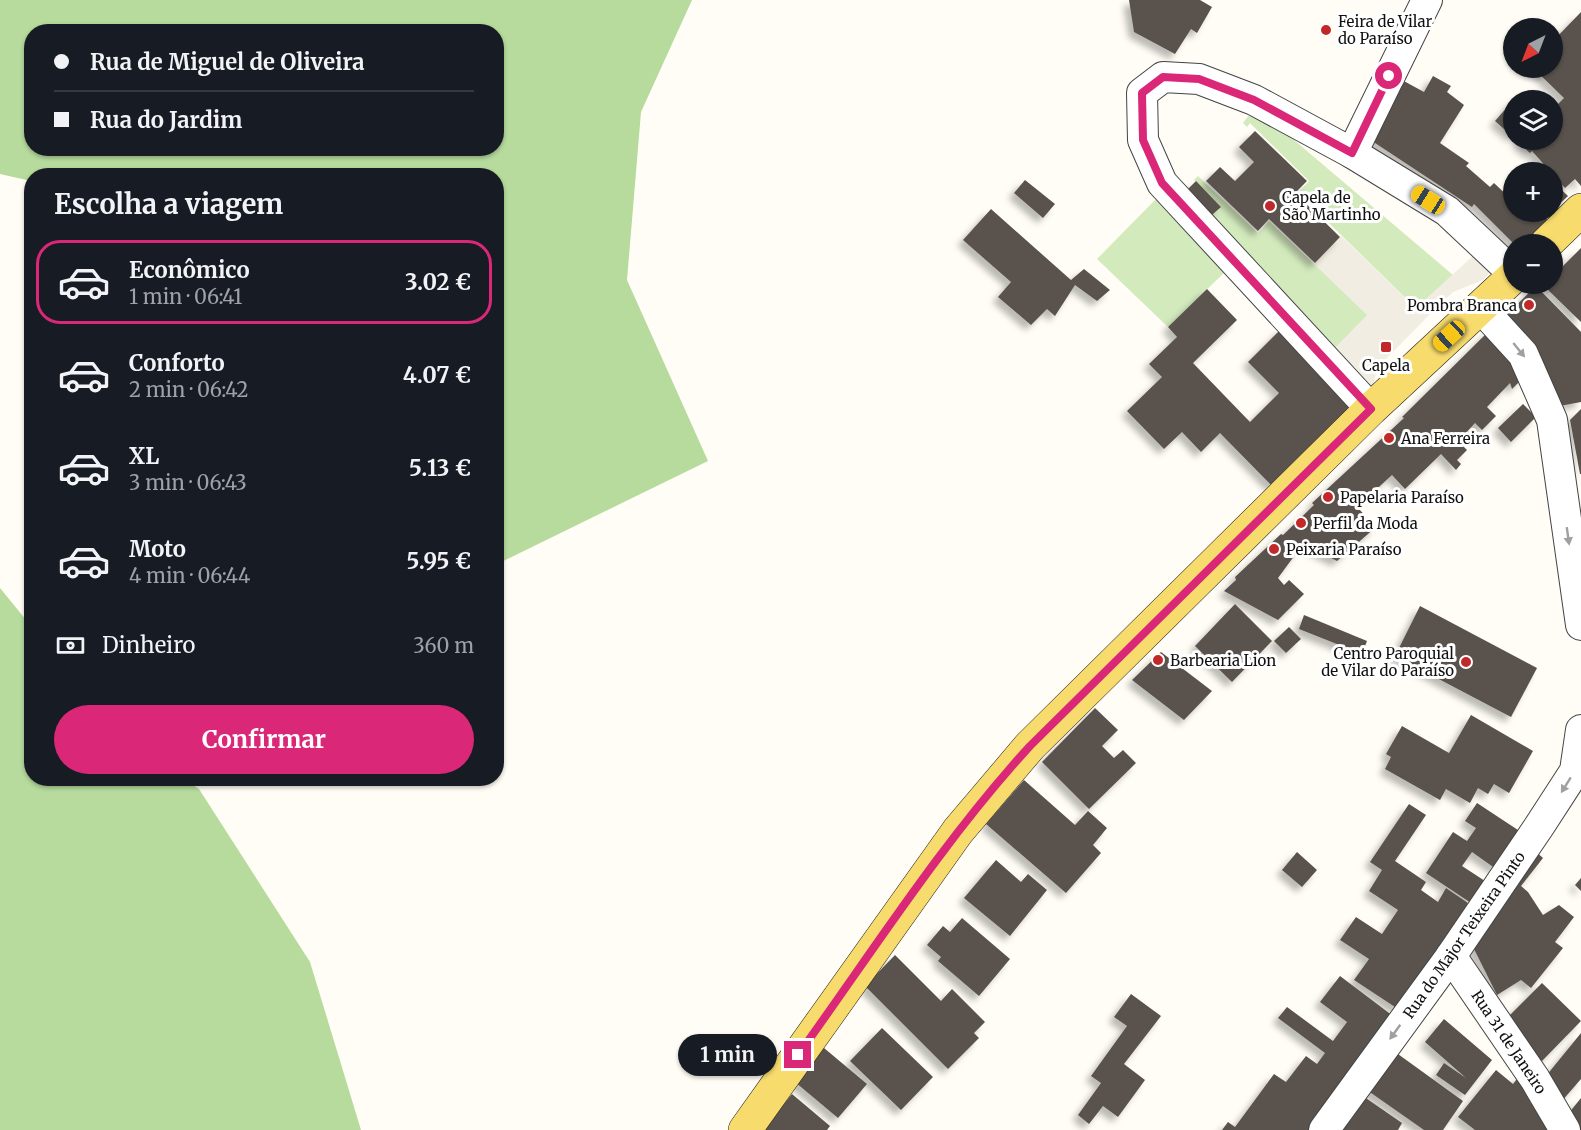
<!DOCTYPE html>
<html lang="pt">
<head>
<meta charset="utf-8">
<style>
	body { margin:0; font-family:Merriweather,serif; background:#242831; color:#f1f3f6; height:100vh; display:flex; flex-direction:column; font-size:22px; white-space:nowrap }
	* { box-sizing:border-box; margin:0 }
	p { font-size:20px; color:#9ea1a6 }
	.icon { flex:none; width:33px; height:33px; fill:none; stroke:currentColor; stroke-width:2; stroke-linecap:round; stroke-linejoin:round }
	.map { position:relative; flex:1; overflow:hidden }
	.panel { position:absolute; left:24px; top:168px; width:480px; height:618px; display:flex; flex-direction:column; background:#171b24; border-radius:24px; box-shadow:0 2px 4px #0004 }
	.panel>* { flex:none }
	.top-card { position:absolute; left:24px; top:24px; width:480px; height:132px; border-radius:24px; box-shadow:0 2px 4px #0004; display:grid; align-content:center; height:132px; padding:0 30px; background:#171b24 }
	.needle { width:39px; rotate:222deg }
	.fabs { position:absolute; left:1503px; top:18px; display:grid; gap:12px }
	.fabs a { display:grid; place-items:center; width:60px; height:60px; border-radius:50%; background:#171b24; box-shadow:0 2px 4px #0004; font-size:30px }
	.end { position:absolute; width:27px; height:27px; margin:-14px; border:8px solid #db2777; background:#fff; box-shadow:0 0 0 3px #fff }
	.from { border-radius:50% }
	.bubble { position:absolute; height:42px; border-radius:21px; background:#171b24; box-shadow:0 2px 4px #0004; font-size:20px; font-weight:700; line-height:42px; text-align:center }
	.car { position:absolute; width:18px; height:36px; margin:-18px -9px; border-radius:8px; box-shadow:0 0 4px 2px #0007; background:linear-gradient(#f5c518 24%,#345 0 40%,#f5c518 0 76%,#345 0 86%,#f5c518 0) }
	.top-card b { display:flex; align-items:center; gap:21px; height:57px; font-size:22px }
	.top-card b+b { border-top:2px solid #363941 }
	.top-card i { width:15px; height:15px; background:#f1f3f6 }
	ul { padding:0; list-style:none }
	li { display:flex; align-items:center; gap:18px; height:84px; margin:0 12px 9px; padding:0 18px; border:3px solid transparent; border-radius:24px }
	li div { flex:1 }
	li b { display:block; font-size:22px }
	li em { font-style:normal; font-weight:700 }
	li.active { border-color:#db2777 }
	li>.icon { width:54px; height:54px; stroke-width:1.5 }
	h2 { padding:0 30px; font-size:27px; line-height:72px }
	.pay { display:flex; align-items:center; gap:15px; height:66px; padding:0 30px; font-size:22px }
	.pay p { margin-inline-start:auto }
	.primary-button { display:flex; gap:12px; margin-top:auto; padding:12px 30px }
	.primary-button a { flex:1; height:69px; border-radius:36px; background:#db2777; color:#fff; font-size:24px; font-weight:700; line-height:69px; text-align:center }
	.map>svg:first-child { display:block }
	.green { fill:#d3eabd }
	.forest { fill:#b6db9d; fill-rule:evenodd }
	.plaza { fill:#f1ede2 }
	.building { fill:#5a524d; filter:url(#shadow) }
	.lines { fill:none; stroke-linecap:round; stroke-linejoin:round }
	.minor-casing { stroke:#444; stroke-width:32 }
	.major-casing { stroke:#222; stroke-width:34 }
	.minor { stroke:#fff; stroke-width:30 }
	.major { stroke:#f7db6d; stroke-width:33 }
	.oneway { fill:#a0a0a0 }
	.route { stroke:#db2777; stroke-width:8 }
	.poi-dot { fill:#c1282a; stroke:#fff; stroke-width:2 }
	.labels { text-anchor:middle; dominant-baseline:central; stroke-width:6; stroke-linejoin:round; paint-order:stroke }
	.poi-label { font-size:15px; fill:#111; stroke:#fff; text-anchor:start }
	.street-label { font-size:15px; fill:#111; stroke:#fff }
</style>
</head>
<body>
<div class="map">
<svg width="1581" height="1130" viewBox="0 0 1581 1130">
	<defs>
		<filter id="shadow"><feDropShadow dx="-5.5" dy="5.5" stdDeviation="3" flood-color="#0004"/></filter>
	</defs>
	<rect width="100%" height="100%" fill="#fffdf5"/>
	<!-- green -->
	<g class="green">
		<polygon points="1249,115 1281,129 1453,275 1416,308 1298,193 1309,181 1250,123 1247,127 1243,123"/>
		<polygon points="1198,176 1258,233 1269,221 1368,315 1329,354 1205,221 1220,206 1194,180"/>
		<polygon points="1157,198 1226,271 1168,327 1097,259"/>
	</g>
	<!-- forest -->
	<g class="forest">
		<path d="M 0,0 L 692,0 L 641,112 L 627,280 L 708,461 L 497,564 L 496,176 L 32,176 L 31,181 L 0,174 ZM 32,32 L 496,32 L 496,148 L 32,148 Z"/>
		<polygon points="0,588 31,626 32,778 184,779 199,789 310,962 361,1130 0,1130"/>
	</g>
	<!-- plaza -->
	<polygon class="plaza" points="1341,236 1416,308 1473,256 1490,272 1483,280 1453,292 1430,314 1378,367 1372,388 1329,354 1367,315 1314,264"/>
	<!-- building -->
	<g class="building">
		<polygon points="1129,0 1200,0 1212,7 1197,33 1191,29 1175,54 1134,32"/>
		<polygon points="1581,12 1581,186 1575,179 1565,188 1532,151 1530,153 1515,140 1552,140 1552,110 1564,98 1533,68 1552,68 1552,42"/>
		<polygon points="1433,76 1451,86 1447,92 1464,105 1440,143 1469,163 1466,166 1490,187 1494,183 1514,202 1514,212 1552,212 1546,218 1548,220 1524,244 1514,244 1474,204 1472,207 1372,141 1402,80 1424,92"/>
		<polygon points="1515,98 1519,100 1514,100 1514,138 1495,121"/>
		<polygon points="1255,131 1307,181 1295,193 1340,237 1315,263 1269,219 1258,231 1206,181 1220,167 1235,181 1254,162 1239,147"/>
		<polygon points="1025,180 1055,204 1043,218 1014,193"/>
		<polygon points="1196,181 1221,207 1205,221 1181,196"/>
		<polygon points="1552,181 1568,196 1552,211"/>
		<polygon points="991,209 1071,280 1084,269 1110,290 1097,301 1075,285 1055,316 1047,309 1031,325 998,297 1011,282 963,240"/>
		<polygon points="1581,248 1581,322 1544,286 1552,284 1552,277"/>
		<polygon points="1536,286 1581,332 1581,402 1554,407 1499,322"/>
		<polygon points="1207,289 1237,320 1193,363 1250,422 1279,393 1248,362 1283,327 1358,403 1273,487 1220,433 1201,452 1182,432 1164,449 1127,411 1162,377 1149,364 1177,337 1168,327"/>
		<polygon points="1490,330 1524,377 1512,389 1510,383 1487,407 1496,416 1482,430 1475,423 1462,437 1466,440 1462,445 1467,450 1457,460 1461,464 1456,470 1441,454 1405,489 1392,475 1357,507 1376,527 1337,561 1303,544 1278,578 1284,585 1289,580 1304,594 1278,620 1224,591 1236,580 1235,577 1281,534 1283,535 1314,505 1312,503 1404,418 1402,417"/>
		<polygon points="1523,404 1536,417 1511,442 1498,428"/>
		<polygon points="1581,409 1581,474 1580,474 1570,420"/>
		<polygon points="1235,604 1272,641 1232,682 1195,646"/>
		<polygon points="1420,606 1537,668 1511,717 1395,656"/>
		<polygon points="1304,615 1367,641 1362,654 1299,629"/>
		<polygon points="1289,627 1301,639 1286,653 1274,641"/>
		<polygon points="1161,652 1212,691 1184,720 1132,680"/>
		<polygon points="1095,708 1118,730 1102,746 1114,758 1123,750 1136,763 1089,809 1042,762"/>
		<polygon points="1471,715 1533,751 1509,793 1494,784 1488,794 1478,788 1470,803 1446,789 1440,800 1385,769 1391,757 1386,754 1402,726 1449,753"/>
		<polygon points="1024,780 1075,825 1088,811 1107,828 1093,845 1101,853 1066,893 986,824"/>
		<polygon points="1477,803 1521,832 1496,869 1472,852 1462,866 1485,881 1471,903 1426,873 1453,832 1467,841 1476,828 1465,821"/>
		<polygon points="1409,804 1426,815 1395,861 1426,882 1421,890 1438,902 1446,888 1468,903 1398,1009 1354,980 1369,959 1340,940 1356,917 1382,934 1398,910 1369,891 1382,870 1370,862"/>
		<polygon points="1532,848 1543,858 1521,886 1528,892 1543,915 1559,905 1574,917 1555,942 1563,948 1531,988 1521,980 1497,995 1468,937"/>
		<polygon points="1297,852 1317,870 1302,887 1282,870"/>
		<polygon points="996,860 1021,882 1028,874 1047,890 1010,936 964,898"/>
		<polygon points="1581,878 1581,891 1575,885"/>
		<polygon points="962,918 1010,959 979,996 938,961 941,957 927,945 943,926 950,932"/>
		<polygon points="895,955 941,1001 952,989 985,1022 974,1033 979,1038 948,1069 865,986"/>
		<polygon points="1340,976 1397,1019 1315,1130 1222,1130 1228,1122 1235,1127 1274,1074 1286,1082 1306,1056 1317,1064 1325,1053 1278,1018 1287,1007 1333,1041 1347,1022 1320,1002"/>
		<polygon points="1542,983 1581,1021 1542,1061 1502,1023"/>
		<polygon points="1131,994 1161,1016 1124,1064 1145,1080 1118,1117 1103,1106 1089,1124 1078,1115 1101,1083 1091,1076 1127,1026 1114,1017"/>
		<polygon points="1444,1019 1492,1060 1465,1095 1436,1075 1444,1063 1466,1078 1425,1042"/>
		<polygon points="882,1028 933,1077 901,1110 850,1061"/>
		<polygon points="1581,1033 1581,1079 1561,1102 1546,1076"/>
		<polygon points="824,1048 867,1084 838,1118 795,1082"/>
		<polygon points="1391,1049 1463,1101 1443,1130 1424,1130 1364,1088"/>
		<polygon points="1496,1070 1513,1084 1520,1075 1539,1091 1530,1102 1554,1122 1548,1130 1475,1130 1458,1117"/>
		<polygon points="792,1094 830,1126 827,1130 763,1130"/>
		<polygon points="1360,1094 1402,1123 1398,1130 1335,1130"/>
		<polygon points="1581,1098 1581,1130 1576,1130 1564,1119"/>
	</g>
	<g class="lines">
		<defs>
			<g id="minor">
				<polyline points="1352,153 1427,0"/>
				<polyline points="1480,307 1523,354 1552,420 1581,625"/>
				<polyline points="1371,409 1162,183 1143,140 1142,93 1163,77 1199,79 1254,100 1352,153 1447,211 1514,274"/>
				<polyline points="1451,956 1535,1079 1565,1130"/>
				<polyline points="1324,1130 1451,956 1540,825 1575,771 1581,730"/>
			</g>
			<g id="major">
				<polyline points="1546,244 1581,210"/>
				<polyline points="745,1130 958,831 1030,746 1371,409 1514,276"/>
			</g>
		</defs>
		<!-- minor casing -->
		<use href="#minor" class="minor-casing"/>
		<!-- major casing -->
		<use href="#major" class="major-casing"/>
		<!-- minor -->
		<use href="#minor" class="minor"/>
		<!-- major -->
		<use href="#major" class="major"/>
	</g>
	<!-- one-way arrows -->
	<defs><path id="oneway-solid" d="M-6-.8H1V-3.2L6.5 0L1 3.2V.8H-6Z" transform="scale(1.5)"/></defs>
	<g class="oneway">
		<use href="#oneway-solid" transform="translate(1519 350) rotate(51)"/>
		<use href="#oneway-solid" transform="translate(1568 536) rotate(82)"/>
		<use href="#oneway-solid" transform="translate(1566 785) rotate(122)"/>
		<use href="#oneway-solid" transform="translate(1395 1032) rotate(126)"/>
	</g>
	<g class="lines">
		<!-- route -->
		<path class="route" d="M 798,1055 C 873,951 943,841 1030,746 L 1371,409 L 1162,183 L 1143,140 L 1142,93 L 1163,77 L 1199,79 L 1254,100 L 1352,153 L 1389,76"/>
	</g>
	<!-- markers -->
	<g class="poi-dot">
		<circle cx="1326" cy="30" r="6"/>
		<circle cx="1270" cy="206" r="6"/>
		<circle cx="1529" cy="305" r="6"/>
		<rect x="1380" y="341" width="12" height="12" rx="3"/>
		<circle cx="1389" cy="438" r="6"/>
		<circle cx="1328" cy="497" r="6"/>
		<circle cx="1301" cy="523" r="6"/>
		<circle cx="1274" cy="549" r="6"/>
		<circle cx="1158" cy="660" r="6"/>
		<circle cx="1466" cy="662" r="6"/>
	</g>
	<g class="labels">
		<!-- poi labels -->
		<g class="poi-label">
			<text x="1338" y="21">Feira de Vilar<tspan x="1338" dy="17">do Paraíso</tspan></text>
			<text x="1282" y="197">Capela de<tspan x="1282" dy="17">São Martinho</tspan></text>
			<text x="1517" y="305" text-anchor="end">Pombra Branca</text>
			<text x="1386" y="365" text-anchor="middle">Capela</text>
			<text x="1401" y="438">Ana Ferreira</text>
			<text x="1340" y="497">Papelaria Paraíso</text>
			<text x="1313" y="523">Perfil da Moda</text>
			<text x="1286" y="549">Peixaria Paraíso</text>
			<text x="1454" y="653" text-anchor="end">Centro Paroquial<tspan x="1454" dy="17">de Vilar do Paraíso</tspan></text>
			<text x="1170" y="660">Barbearia Lion</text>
		</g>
		<!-- street labels -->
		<g class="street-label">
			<text transform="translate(1464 935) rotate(-55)">Rua do Major Teixeira Pinto</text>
			<text transform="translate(1509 1042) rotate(56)">Rua 31 de Janeiro</text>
		</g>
	</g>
</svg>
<div class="fabs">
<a><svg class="needle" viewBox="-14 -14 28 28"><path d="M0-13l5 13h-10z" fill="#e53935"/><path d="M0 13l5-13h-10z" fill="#9ea1a6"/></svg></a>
<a><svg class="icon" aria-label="layers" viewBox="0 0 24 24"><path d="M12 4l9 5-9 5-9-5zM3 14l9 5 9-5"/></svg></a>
<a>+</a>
<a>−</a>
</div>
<i class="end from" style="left:1389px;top:76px"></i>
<i class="end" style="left:798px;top:1055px"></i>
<div class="bubble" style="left:678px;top:1034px;width:99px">1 min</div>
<i class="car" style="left:1428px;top:200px;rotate:302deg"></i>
<i class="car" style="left:1449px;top:336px;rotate:227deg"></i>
<div class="top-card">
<b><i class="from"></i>Rua de Miguel de Oliveira</b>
<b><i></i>Rua do Jardim</b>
</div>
<section class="panel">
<h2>Escolha a viagem</h2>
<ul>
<li class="active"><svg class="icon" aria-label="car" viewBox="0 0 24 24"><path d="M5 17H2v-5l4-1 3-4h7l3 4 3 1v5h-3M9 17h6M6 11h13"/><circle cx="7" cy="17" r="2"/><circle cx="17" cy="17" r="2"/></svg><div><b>Econômico</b><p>1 min · 06:41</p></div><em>3.02 €</em></li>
<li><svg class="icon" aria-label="car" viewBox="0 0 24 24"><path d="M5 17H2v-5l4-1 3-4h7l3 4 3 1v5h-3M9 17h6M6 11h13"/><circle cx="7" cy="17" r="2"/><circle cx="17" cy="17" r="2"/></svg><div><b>Conforto</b><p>2 min · 06:42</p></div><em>4.07 €</em></li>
<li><svg class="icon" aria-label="car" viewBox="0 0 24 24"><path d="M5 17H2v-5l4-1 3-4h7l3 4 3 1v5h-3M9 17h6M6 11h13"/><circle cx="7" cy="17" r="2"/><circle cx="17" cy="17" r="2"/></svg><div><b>XL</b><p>3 min · 06:43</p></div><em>5.13 €</em></li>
<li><svg class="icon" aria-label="car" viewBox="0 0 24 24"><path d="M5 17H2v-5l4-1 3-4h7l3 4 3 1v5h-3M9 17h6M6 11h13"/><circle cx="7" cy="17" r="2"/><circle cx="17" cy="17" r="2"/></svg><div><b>Moto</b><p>4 min · 06:44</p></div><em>5.95 €</em></li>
</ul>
<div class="pay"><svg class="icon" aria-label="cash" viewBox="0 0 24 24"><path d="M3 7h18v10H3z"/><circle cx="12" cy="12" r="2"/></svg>Dinheiro<p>360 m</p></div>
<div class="primary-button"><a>Confirmar</a></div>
</section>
</div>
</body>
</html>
